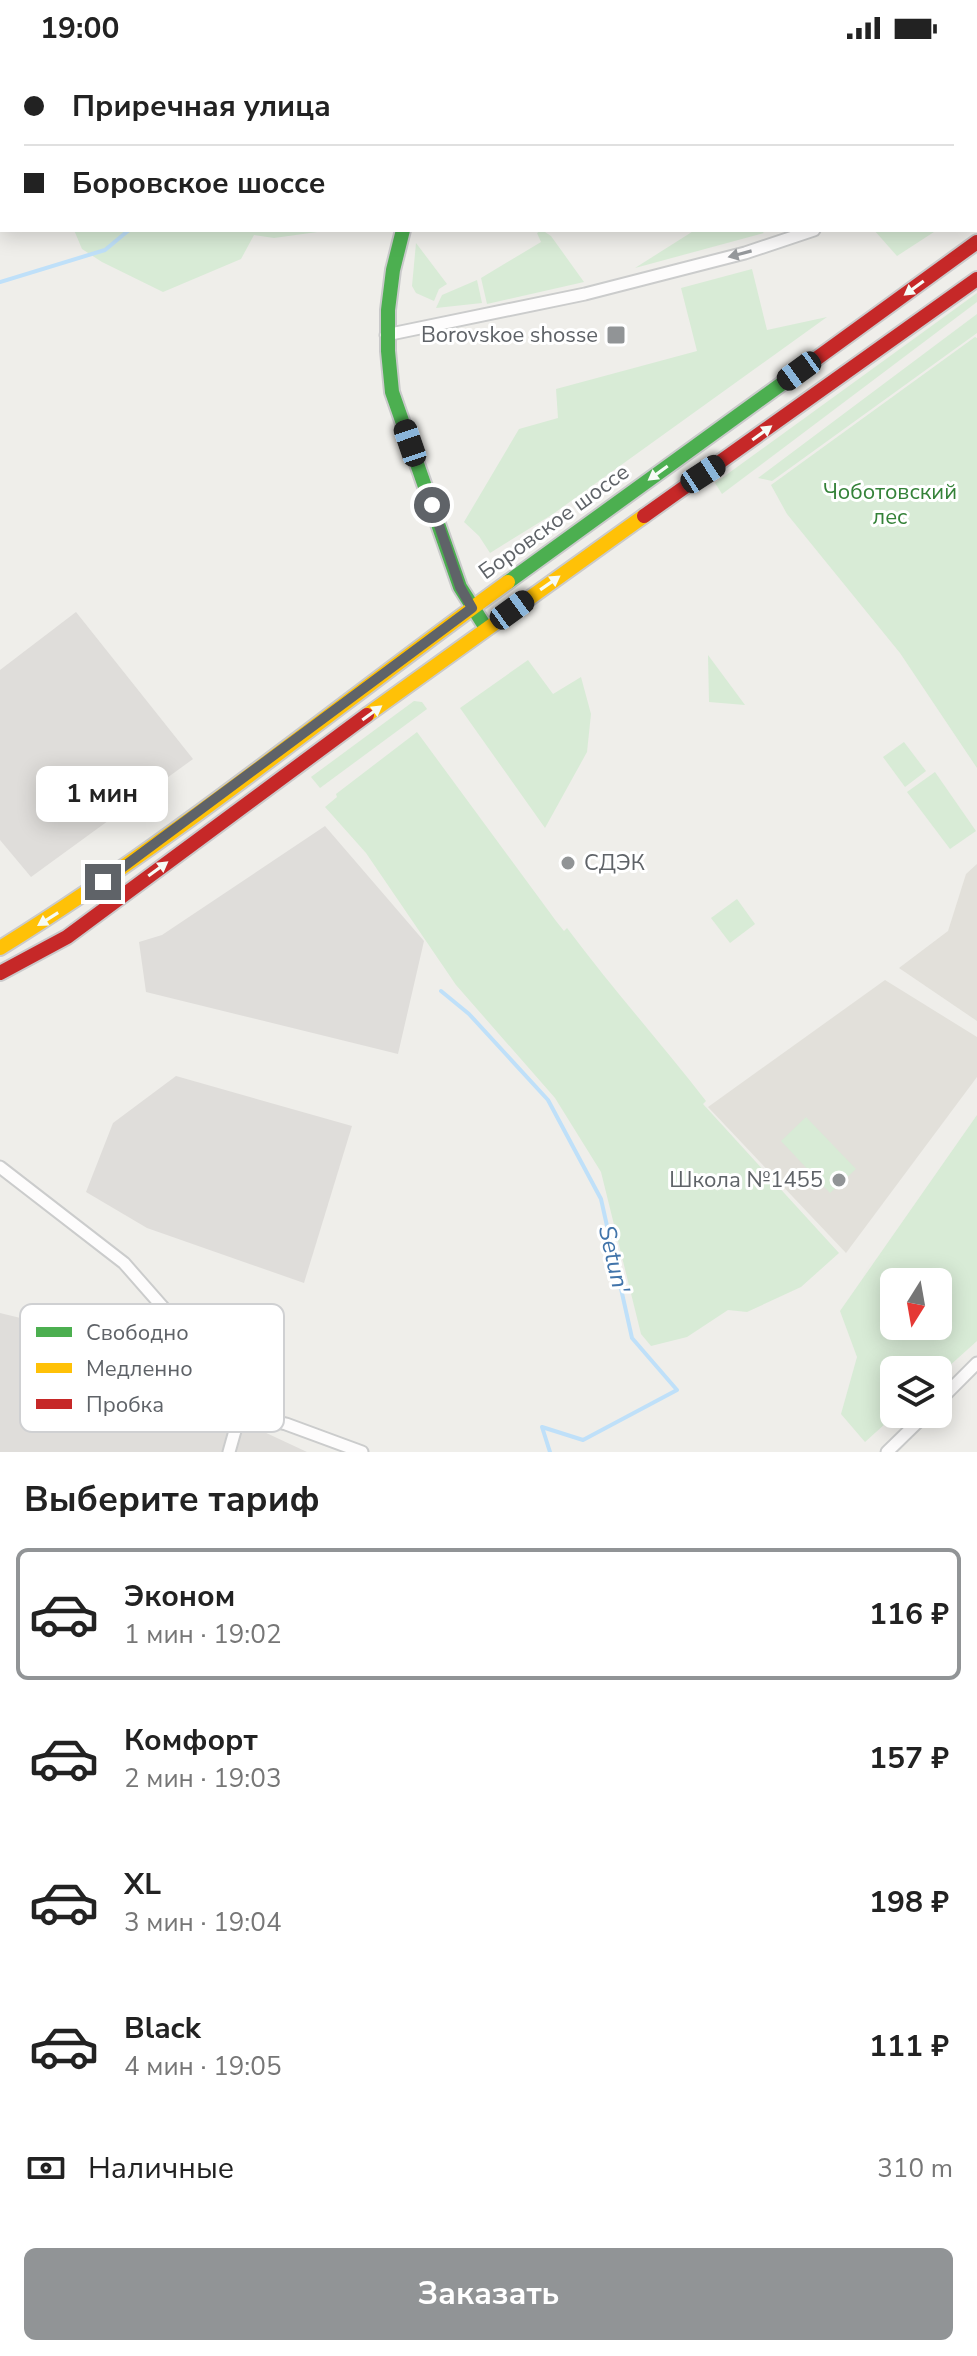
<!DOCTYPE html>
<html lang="ru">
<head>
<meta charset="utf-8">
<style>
	body { margin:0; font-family:"Nunito Sans",sans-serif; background:#f2f2f2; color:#222; height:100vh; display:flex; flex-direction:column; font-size:30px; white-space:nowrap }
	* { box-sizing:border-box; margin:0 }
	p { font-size:26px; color:#767676 }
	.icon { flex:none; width:44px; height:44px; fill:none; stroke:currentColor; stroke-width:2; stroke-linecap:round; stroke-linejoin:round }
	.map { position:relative; height:1396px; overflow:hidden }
	.panel { display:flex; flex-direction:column; background:#fff; flex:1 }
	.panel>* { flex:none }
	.top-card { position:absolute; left:0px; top:0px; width:978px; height:176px; box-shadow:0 4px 20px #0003; display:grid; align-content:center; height:176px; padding:0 24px; background:#fff }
	.needle { width:52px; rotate:191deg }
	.fabs { position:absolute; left:880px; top:1212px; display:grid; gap:16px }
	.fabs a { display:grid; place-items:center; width:72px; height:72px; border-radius:12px; background:#fff; box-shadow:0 4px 20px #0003; font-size:40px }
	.end { position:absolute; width:36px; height:36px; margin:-18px; border:10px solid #5f6368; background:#fff; box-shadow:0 0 0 4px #fff }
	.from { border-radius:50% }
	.bubble { position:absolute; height:56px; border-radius:12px; background:#fff; box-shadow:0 4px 20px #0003; font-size:26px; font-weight:700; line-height:56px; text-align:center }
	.car { position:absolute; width:24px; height:48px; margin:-24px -12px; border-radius:10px; box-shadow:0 0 6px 2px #0007; background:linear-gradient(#222 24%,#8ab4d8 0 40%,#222 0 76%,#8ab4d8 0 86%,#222 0) }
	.top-card b { display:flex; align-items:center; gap:28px; height:76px; font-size:30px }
	.top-card b+b { border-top:2px solid #e0e0e0 }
	.top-card i { width:20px; height:20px; background:#222 }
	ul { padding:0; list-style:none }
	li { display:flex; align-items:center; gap:24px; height:132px; margin:0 16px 12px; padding:0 8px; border:4px solid transparent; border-radius:12px }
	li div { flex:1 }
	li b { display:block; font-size:30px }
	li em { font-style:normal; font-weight:700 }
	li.current { border-color:#919496 }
	li>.icon { width:72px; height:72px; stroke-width:1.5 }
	h2 { padding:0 24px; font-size:36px; line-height:96px }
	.pay { display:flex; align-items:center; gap:20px; height:88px; padding:0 24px; font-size:30px }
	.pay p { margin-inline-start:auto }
	.button { display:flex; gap:16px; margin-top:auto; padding:16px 24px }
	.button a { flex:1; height:92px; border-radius:12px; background:#919496; color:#fff; font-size:32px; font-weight:700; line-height:92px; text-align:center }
	.status { display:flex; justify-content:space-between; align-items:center; height:56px; padding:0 40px; background:#fff; direction:ltr }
	.status svg { height:22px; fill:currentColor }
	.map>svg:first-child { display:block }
	.industrial { fill:#dfddda }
	.education { fill:#e2e0da }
	.green { fill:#d8ebd6; fill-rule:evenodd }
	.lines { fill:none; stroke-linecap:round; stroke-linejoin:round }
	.stream { stroke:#bfe0f9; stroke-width:4 }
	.street-casing { stroke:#cbcccc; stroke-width:15 }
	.fast-casing { stroke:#cacacb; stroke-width:18 }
	.slow-casing { stroke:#cacacb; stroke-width:18 }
	.jam-casing { stroke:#cacacb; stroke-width:18 }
	.street { stroke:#fdfcfc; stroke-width:11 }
	.fast { stroke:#4caf50; stroke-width:14 }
	.slow { stroke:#ffc107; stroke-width:14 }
	.jam { stroke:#c62828; stroke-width:14 }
	.oneway { fill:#96999c }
	.oneway2 { fill:#f6fbf6 }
	.route { stroke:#5f6368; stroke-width:10 }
	.poi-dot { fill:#919496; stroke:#fff; stroke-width:3 }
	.labels { text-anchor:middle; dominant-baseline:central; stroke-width:6; stroke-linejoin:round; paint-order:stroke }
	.poi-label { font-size:22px; fill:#5f6368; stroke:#fff; text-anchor:end }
	.park-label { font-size:22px; fill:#348238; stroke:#fff }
	.street-label { font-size:22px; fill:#5f6368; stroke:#fff }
	.water-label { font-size:24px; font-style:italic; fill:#4174aa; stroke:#fff }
	.key { fill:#fff; stroke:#cfd0d2; stroke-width:2 }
	.key-label { font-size:22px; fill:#5f6368 }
</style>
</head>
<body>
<div class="status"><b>19:00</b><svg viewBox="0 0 49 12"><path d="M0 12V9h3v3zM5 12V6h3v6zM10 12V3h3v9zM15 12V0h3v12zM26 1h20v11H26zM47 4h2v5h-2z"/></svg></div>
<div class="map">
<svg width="977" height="1396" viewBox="0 0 977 1396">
	<rect width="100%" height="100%" fill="#efeeea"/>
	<!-- industrial -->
	<g class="industrial">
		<polygon points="0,0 104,0 2,2 2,136"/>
		<polygon points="76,556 193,703 31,821 0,784 0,614"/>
		<polygon points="325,770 424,885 398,998 146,936 139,886 162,879"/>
		<polygon points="176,1020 352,1070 304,1227 147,1172 86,1136 113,1067"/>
		<polygon points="0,1257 90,1279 211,1345 247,1368 307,1396 0,1396"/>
	</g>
	<!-- education -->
	<g class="education">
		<polygon points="977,808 977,965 899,912 948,875 966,818"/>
		<polygon points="885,924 977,981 977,1021 846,1197 708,1051"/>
	</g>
	<!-- green -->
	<g class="green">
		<polygon points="111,0 433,0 110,2"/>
		<polygon points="74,174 332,174 274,182 254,179 241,203 163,236 102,206 82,193"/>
		<polygon points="542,174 551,180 584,226 487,248 481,222 541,186 537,177"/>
		<polygon points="695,174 760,174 764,177 635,212"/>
		<polygon points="874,174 937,174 897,200"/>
		<polygon points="416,187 447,228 439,233 434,245 416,237 412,230"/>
		<polygon points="752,213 767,274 827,261 553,458 490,497 479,480 464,466 519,373 558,362 556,333 697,295 681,232"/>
		<polygon points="477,224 482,247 436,252 442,239"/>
		<polygon points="977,237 977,246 722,438 715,427"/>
		<polygon points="977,258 977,277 772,425 758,422"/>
		<polygon points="975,281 977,282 977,712 900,597 787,458 771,429"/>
		<polygon points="708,599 745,649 709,646"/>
		<polygon points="528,604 553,638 581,621 591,658 587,696 545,772 460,652"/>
		<polygon points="414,645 422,646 427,653 320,732 311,721"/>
		<path d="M 417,676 L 556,865 L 564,875 L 567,872 C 612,932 660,986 706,1045 L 703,1048 L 839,1197 L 801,1231 L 747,1256 L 728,1254 L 687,1281 L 651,1290 L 641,1278 L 601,1116 L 555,1042 L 456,929 L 366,797 L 325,751 L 337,741 L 336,738 Z"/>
		<polygon points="904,686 926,715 905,731 883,701"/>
		<polygon points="935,716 976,775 950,793 907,736"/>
		<polygon points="737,843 755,868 730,887 711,862"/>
		<path d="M 977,1059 L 977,1285 L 938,1320 L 938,1314 L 894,1314 L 894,1358 L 896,1358 L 865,1386 L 841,1358 L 857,1301 L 840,1255 ZM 938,1226 L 938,1270 L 894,1270 L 894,1226 Z"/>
		<polygon points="806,1061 856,1113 830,1137 781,1085"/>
	</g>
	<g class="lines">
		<!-- stream -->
		<g class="stream">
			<polyline points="142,2 143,0"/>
			<polyline points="0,226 105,194 129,174"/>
			<polyline points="441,935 469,958 548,1044 601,1143 632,1282 677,1334 583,1384 542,1371 550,1396"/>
		</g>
		<defs>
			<g id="street">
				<polyline points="976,99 977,99"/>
				<polyline points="386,279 585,238 745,197 814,174"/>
				<polyline points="0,1111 124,1207 189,1281 240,1357"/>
				<polyline points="938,1346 977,1307"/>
				<polyline points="240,1357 286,1368 362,1396"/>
				<polyline points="229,1396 240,1357"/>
				<polyline points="887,1396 926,1358"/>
			</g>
			<g id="fast">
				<polyline points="468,0 468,2"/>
				<polyline points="403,174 393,214 388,254 388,295 392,336 460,531 486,572"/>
				<polyline points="508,526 816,303"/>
			</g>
			<g id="slow">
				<polyline points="367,659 644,460"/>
				<path d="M 0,892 C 178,782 339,648 508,526"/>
			</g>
			<g id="jam">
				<polyline points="816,303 977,186"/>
				<polyline points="644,460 977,223"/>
				<polyline points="0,917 67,881 367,659"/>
			</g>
		</defs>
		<!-- street casing -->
		<use href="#street" class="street-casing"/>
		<!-- fast casing -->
		<use href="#fast" class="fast-casing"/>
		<!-- slow casing -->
		<use href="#slow" class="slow-casing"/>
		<!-- jam casing -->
		<use href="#jam" class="jam-casing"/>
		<!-- street -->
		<use href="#street" class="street"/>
		<!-- fast -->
		<use href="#fast" class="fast"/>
		<!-- slow -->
		<use href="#slow" class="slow"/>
		<!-- jam -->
		<use href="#jam" class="jam"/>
	</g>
	<!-- one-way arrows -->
	<defs><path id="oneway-solid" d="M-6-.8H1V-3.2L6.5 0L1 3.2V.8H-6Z" transform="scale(2)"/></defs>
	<use class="oneway" href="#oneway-solid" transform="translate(740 198) rotate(165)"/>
	<g class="oneway2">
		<use href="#oneway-solid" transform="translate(914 232) rotate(144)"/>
		<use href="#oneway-solid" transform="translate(762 377) rotate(-36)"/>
		<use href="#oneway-solid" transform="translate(658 417) rotate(144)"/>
		<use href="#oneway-solid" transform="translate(550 527) rotate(-35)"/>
		<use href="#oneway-solid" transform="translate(372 657) rotate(-36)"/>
		<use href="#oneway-solid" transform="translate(158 813) rotate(-36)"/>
		<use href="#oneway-solid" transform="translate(48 863) rotate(148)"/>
	</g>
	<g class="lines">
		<!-- route -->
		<polyline class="route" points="103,826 472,552 460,531 432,449"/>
	</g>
	<!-- markers -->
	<g class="poi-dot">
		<rect x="606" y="269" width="20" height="20" rx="4"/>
		<circle cx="568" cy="807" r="8"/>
		<circle cx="839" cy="1124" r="8"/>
	</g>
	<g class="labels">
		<!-- poi labels -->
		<g class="poi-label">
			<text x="598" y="279">Borovskoe shosse</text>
			<text x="584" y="807" text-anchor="start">СДЭК</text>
			<text x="823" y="1124">Школа №1455</text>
		</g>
		<!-- park labels -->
		<g class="park-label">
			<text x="890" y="436">Чоботовский<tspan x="890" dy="25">лес</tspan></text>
		</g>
		<!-- street labels -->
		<g class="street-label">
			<text transform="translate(554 466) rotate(-36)">Боровское шоссе</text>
		</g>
		<!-- water labels -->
		<g class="water-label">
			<text transform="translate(614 1203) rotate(77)">Setun'</text>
		</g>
	</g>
	<!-- legend -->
	<rect x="20" y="1248" width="264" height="128" rx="12" class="key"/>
	<rect x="36" y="1271" width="36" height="10" fill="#4caf50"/>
	<rect x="36" y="1307" width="36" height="10" fill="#ffc107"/>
	<rect x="36" y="1343" width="36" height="10" fill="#c62828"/>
	<g class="key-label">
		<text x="86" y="1284">Свободно</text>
		<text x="86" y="1320">Медленно</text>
		<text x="86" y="1356">Пробка</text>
	</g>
</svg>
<div class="fabs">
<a><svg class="needle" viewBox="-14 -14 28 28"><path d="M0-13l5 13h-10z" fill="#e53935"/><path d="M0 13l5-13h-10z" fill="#767676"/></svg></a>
<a><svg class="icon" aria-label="layers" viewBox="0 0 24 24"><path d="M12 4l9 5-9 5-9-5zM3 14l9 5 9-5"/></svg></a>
</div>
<i class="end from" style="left:432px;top:449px"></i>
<i class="end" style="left:103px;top:826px"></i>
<div class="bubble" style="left:36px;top:710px;width:132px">1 мин</div>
<i class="car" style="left:799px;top:315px;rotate:234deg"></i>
<i class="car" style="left:410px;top:387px;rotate:341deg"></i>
<i class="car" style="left:703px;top:418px;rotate:57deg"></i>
<i class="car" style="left:512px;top:554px;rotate:54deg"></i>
<div class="top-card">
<b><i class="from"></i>Приречная улица</b>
<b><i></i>Боровское шоссе</b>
</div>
</div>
<section class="panel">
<h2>Выберите тариф</h2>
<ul>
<li class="current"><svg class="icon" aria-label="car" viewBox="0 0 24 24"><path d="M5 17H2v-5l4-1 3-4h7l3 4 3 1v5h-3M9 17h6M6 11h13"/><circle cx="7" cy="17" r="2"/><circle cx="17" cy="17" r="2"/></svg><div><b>Эконом</b><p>1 мин · 19:02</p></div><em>116 ₽</em></li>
<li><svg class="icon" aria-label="car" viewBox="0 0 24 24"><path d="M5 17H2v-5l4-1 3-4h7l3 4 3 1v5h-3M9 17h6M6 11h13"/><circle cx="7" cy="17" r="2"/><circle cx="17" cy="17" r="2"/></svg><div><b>Комфорт</b><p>2 мин · 19:03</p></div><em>157 ₽</em></li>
<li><svg class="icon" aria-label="car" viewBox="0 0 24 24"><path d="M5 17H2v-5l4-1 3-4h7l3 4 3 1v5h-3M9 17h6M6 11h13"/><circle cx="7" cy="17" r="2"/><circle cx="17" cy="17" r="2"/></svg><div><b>XL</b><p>3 мин · 19:04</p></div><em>198 ₽</em></li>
<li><svg class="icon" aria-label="car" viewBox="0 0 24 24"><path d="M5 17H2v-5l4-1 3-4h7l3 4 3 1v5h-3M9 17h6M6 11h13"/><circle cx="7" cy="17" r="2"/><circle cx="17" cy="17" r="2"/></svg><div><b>Black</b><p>4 мин · 19:05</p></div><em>111 ₽</em></li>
</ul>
<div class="pay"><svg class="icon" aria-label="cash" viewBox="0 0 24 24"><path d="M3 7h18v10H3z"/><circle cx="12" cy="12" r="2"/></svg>Наличные<p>310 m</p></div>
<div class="button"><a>Заказать</a></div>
</section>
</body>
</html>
